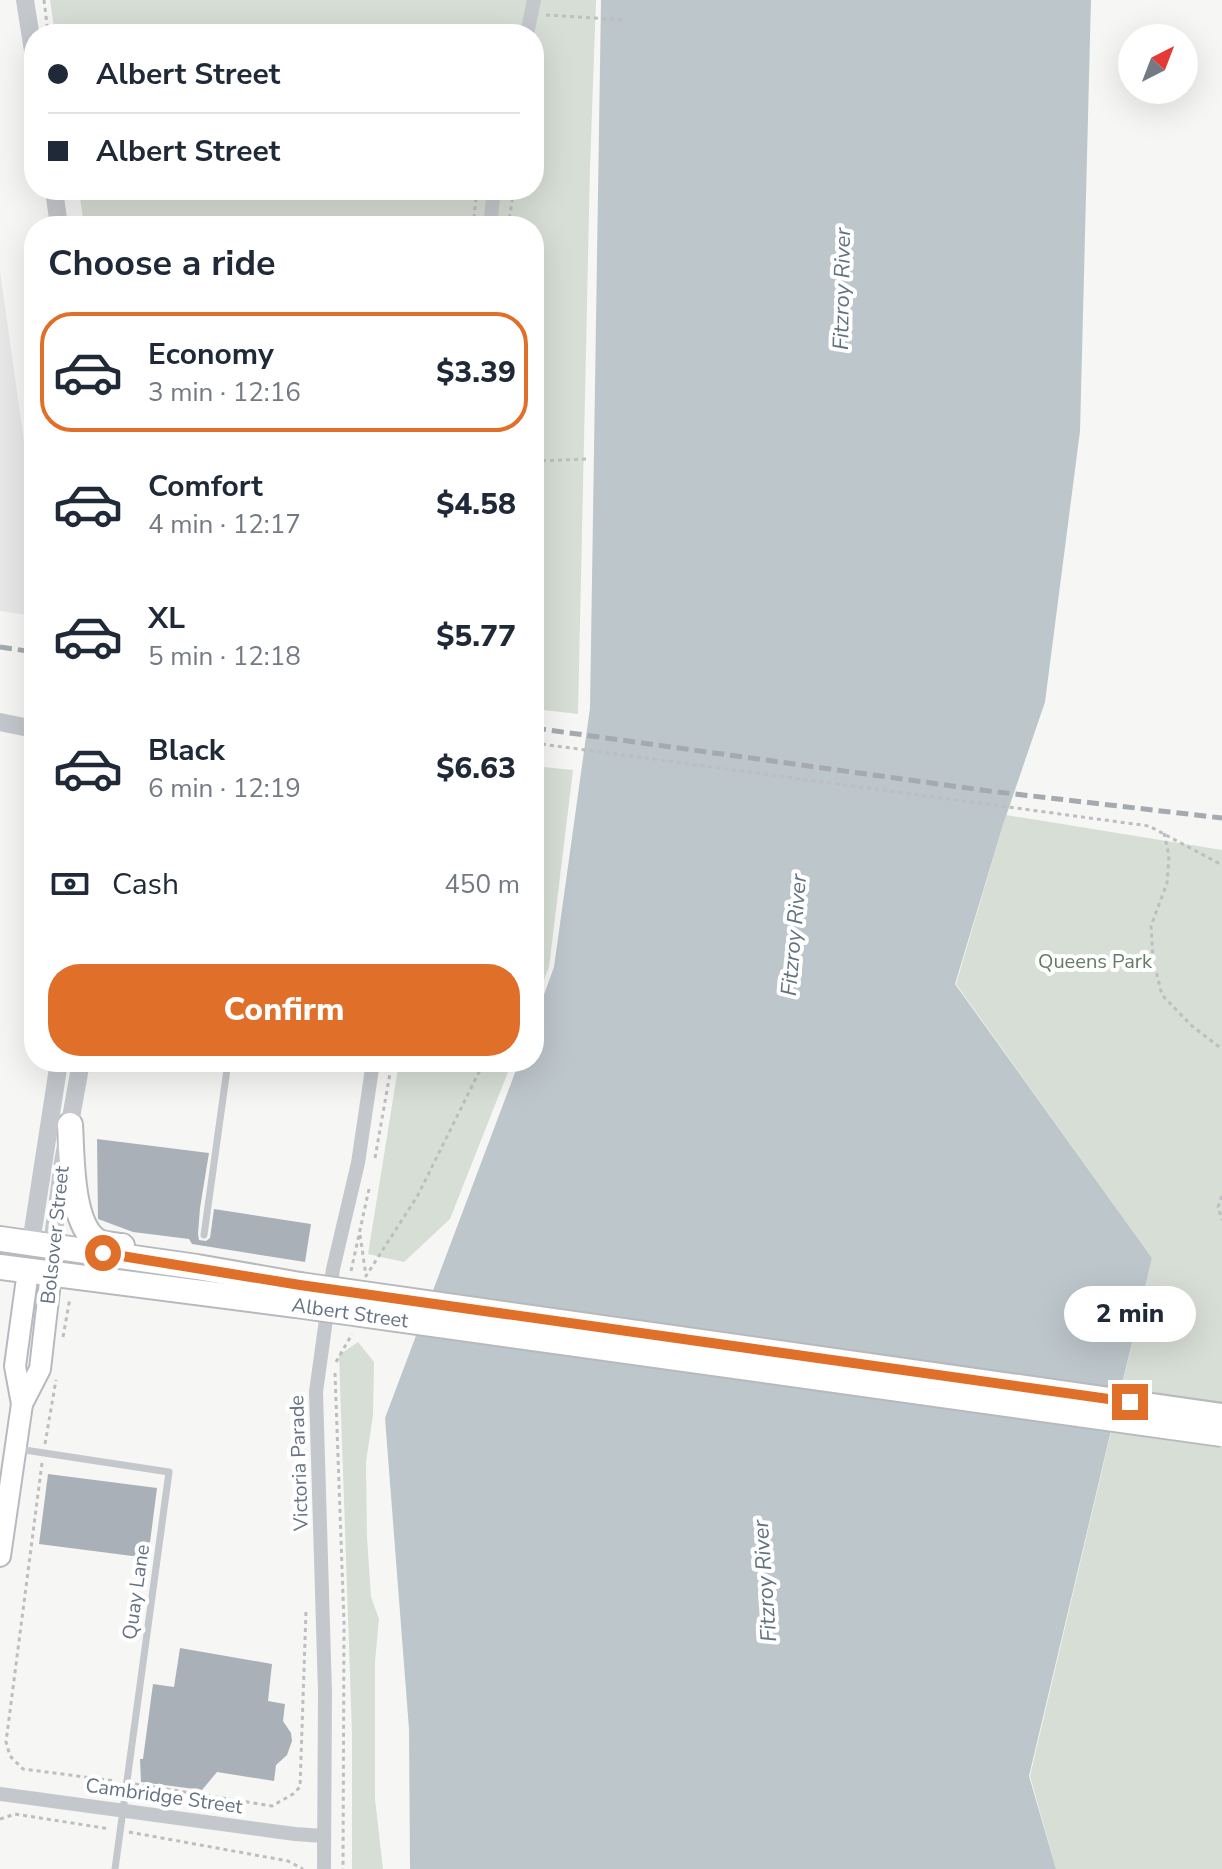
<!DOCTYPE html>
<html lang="en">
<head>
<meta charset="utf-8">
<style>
	body { margin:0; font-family:"Nunito Sans",sans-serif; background:#f2f2f3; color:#1f2937; height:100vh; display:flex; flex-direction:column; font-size:30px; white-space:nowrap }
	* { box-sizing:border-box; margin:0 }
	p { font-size:26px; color:#747a83 }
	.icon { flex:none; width:44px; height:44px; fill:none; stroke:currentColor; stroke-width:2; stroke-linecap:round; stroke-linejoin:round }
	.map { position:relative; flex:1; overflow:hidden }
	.sheet { position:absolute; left:24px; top:216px; width:520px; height:856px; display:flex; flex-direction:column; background:#fff; border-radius:32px; box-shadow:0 8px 32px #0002 }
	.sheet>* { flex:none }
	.top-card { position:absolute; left:24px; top:24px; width:520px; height:176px; border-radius:32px; box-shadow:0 8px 32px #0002; display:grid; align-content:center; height:176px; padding:0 24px; background:#fff }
	.needle { width:52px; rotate:42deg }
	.buttons { position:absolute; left:1118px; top:24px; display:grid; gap:16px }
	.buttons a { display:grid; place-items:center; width:80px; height:80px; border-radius:50%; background:#fff; box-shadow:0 8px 32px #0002; font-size:40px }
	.end { position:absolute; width:36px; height:36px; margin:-18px; border:10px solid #e06f2a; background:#fff; box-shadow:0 0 0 4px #fff }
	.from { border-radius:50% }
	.bubble { position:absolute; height:56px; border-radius:28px; background:#fff; box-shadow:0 8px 32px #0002; font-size:26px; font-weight:800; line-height:56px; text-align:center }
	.top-card b { display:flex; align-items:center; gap:28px; height:76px; font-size:30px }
	.top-card b+b { border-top:2px solid #e0e1e3 }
	.top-card i { width:20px; height:20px; background:#1f2937 }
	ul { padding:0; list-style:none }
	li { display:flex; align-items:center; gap:24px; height:120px; margin:0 16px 12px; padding:0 8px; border:4px solid transparent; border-radius:32px }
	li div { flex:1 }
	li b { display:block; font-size:30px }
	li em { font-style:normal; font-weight:800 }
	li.active { border-color:#e06f2a }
	li>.icon { width:72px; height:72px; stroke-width:1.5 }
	h2 { padding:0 24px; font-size:36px; line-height:96px }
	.pay { display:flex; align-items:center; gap:20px; height:88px; padding:0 24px; font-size:30px }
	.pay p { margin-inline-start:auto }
	.action { display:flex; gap:16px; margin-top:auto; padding:16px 24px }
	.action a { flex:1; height:92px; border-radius:32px; background:#e06f2a; color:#fff; font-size:32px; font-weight:800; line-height:92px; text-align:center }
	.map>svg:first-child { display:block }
	.built { fill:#e7e8e7 }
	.green { fill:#d7ded5 }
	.water { fill:#bdc6cb }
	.building { fill:#aab0b8 }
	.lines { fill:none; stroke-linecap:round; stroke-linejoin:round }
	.secondary-casing { stroke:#b6bac0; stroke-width:24 }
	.trunk-casing { stroke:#b7b9bd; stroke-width:28 }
	.path { stroke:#bcbec0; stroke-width:3; stroke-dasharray:4 4; stroke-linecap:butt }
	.service { stroke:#c4c7cb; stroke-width:7 }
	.minor { stroke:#c4c7cb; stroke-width:14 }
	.tertiary { stroke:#c4c7cb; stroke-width:18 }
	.secondary { stroke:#fff; stroke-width:20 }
	.trunk { stroke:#fff; stroke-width:24 }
	.rail { stroke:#a5a9b0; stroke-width:5; stroke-dasharray:12 6; stroke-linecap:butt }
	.trunk-bridge-casing { stroke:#b7b9bd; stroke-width:28; stroke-linecap:butt }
	.trunk-bridge { stroke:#fff; stroke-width:24 }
	.route { stroke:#e06f2a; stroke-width:10 }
	.labels { text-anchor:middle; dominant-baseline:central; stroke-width:8; stroke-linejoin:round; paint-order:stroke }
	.park-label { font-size:20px; fill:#667b65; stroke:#fff }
	.street-label { font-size:20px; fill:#667384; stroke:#fff }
	.water-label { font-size:22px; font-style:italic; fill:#627380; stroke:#fff }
</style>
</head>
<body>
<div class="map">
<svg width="1222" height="1869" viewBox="0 0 1222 1869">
	<rect width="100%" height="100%" fill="#f6f7f4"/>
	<!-- built -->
	<polygon class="built" points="0,271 34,513 34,616 0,611"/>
	<!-- green -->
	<g class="green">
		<polygon points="50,0 596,0 590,168 578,714 534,709 534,226 84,226 79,190 534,190 534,34 55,34"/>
		<polygon points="534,766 573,770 549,967 534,1005"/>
		<polygon points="1006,815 1222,850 1222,1869 1056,1869 1030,1776 1152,1258 956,984"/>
		<polygon points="399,1062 512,1062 450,1219 404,1262 368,1254"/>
		<polygon points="358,1342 374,1362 373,1415 366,1462 367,1537 371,1597 379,1619 375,1662 375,1799 383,1869 352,1869 352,1734 339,1355"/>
	</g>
	<!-- water -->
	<polygon class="water" points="601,0 1091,0 1080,431 1045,702 1003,825 955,984 1152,1258 1029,1776 1056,1869 410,1869 409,1729 385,1418 519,1062 534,1062 534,1022 554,967 590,708"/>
	<!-- building -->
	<g class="building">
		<polygon points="97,1139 209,1153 200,1208 198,1234 199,1240 206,1241 210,1238 214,1209 311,1224 305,1262 192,1244 189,1239 133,1232 98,1219"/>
		<polygon points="48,1474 157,1488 148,1558 39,1544"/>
		<polygon points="180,1648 272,1664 268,1701 285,1704 283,1721 291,1733 292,1741 287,1755 276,1765 274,1781 217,1772 202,1790 141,1782 140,1759 143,1759 153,1684 174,1687"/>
	</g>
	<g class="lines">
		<defs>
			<g id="secondary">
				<polyline points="22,1404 40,1369 51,1273"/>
				<polyline points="0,1556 22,1404 15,1366 28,1271"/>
			</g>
			<g id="trunk">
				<path d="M 70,1125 C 72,1153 70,1224 97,1241 C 103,1245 115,1245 122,1246"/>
				<polyline points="0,1239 197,1267 300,1285"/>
				<polyline points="0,1267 296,1305"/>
			</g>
		</defs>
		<!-- secondary casing -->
		<use href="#secondary" class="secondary-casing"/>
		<!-- trunk casing -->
		<use href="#trunk" class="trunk-casing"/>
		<!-- path -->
		<g class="path">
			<polyline points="44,0 48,32"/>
			<polyline points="546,15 625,20"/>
			<polyline points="534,61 537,45"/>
			<polyline points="473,226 477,190"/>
			<polyline points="508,226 514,190"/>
			<polyline points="534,461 588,459"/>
			<path d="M 534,513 C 542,537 546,558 534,581"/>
			<polyline points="534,743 1149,826 1222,865"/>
			<polyline points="1164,833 1169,856 1167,883 1151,926 1153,959 1162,995 1192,1026 1222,1049"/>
			<polyline points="375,1158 392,1062"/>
			<polyline points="1222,1196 1218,1207 1222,1220"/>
			<polyline points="360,1235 366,1276 418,1195 484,1062"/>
			<polyline points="351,1271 369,1189"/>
			<polyline points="63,1337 70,1298"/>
			<polyline points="336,1362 352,1334"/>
			<polyline points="335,1373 344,1623 343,1869"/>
			<polyline points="45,1444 56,1380"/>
			<polyline points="42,1463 6,1742 10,1756 23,1769 116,1781"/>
			<polyline points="135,1784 272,1806 293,1794 300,1787 306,1611"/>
			<polyline points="0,1819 15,1814 110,1829"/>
			<polyline points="129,1832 288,1861 303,1869"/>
		</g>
		<!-- service -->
		<g class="service">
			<polyline points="204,1235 228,1062"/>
			<polyline points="18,1449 169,1472 115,1869"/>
		</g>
		<!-- minor -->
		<g class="minor">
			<polyline points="527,34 534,0"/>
			<polyline points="490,226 494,190"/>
			<polyline points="0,1794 295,1834 323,1836"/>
			<polyline points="324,1869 325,1692 316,1392 333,1269 358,1163 373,1062"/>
		</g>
		<!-- tertiary -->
		<g class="tertiary">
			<polyline points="25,0 34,57"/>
			<polyline points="54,190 59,226"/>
			<polyline points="0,722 34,729"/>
			<polyline points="31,1243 59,1062"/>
			<polyline points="52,1245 63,1162 81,1062"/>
		</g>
		<!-- secondary -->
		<use href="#secondary" class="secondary"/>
		<!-- trunk -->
		<use href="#trunk" class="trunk"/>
		<!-- rail -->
		<g class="rail">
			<polyline points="0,647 34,652"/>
			<polyline points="534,728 989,791 1222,818"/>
		</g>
		<defs>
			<g id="trunk-bridge">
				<polyline points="300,1285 1222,1416"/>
				<polyline points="296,1305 1222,1434"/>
			</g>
		</defs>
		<!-- trunk-bridge casing -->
		<use href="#trunk-bridge" class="trunk-bridge-casing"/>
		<!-- trunk-bridge -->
		<use href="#trunk-bridge" class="trunk-bridge"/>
	</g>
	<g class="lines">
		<!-- route -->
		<polyline class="route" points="103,1253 300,1285 1130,1402"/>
	</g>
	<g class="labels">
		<!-- park labels -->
		<g class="park-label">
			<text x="1095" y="961">Queens Park</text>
		</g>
		<!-- street labels -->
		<g class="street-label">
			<text transform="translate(55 1235) rotate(-84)">Bolsover Street</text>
			<text transform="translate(350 1313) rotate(8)">Albert Street</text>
			<text transform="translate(299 1463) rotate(-92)">Victoria Parade</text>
			<text transform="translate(136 1592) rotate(-82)">Quay Lane</text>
			<text transform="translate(164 1796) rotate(8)">Cambridge Street</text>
		</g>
		<!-- water labels -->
		<g class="water-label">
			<text transform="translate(842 289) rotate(-89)">Fitzroy River</text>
			<text transform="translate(794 935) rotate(-85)">Fitzroy River</text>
			<text transform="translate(765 1581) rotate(-94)">Fitzroy River</text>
		</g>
	</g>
</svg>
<div class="buttons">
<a><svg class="needle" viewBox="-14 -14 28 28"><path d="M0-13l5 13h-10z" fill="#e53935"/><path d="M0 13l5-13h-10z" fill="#747a83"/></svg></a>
</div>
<i class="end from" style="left:103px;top:1253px"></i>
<i class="end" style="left:1130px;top:1402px"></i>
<div class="bubble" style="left:1064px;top:1286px;width:132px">2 min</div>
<div class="top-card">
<b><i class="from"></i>Albert Street</b>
<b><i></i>Albert Street</b>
</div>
<section class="sheet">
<h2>Choose a ride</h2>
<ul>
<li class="active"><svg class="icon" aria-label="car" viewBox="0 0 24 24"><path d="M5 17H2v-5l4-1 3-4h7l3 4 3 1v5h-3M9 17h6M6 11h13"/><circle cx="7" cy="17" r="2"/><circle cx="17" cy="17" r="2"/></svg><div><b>Economy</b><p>3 min · 12:16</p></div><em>$3.39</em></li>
<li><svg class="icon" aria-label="car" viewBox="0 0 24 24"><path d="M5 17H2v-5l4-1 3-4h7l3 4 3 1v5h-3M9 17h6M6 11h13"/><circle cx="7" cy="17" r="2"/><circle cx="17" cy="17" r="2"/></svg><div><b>Comfort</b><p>4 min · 12:17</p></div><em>$4.58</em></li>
<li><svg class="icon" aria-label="car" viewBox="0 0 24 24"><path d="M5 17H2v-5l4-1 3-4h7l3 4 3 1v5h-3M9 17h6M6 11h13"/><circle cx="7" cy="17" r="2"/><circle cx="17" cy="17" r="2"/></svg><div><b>XL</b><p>5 min · 12:18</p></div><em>$5.77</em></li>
<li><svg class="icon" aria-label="car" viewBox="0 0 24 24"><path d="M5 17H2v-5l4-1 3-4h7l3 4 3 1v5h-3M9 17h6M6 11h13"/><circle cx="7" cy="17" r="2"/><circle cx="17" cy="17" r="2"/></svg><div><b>Black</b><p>6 min · 12:19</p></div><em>$6.63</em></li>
</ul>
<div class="pay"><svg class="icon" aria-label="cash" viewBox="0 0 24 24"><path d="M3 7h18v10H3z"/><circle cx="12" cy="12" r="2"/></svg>Cash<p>450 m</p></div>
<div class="action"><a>Confirm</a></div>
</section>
</div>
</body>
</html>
